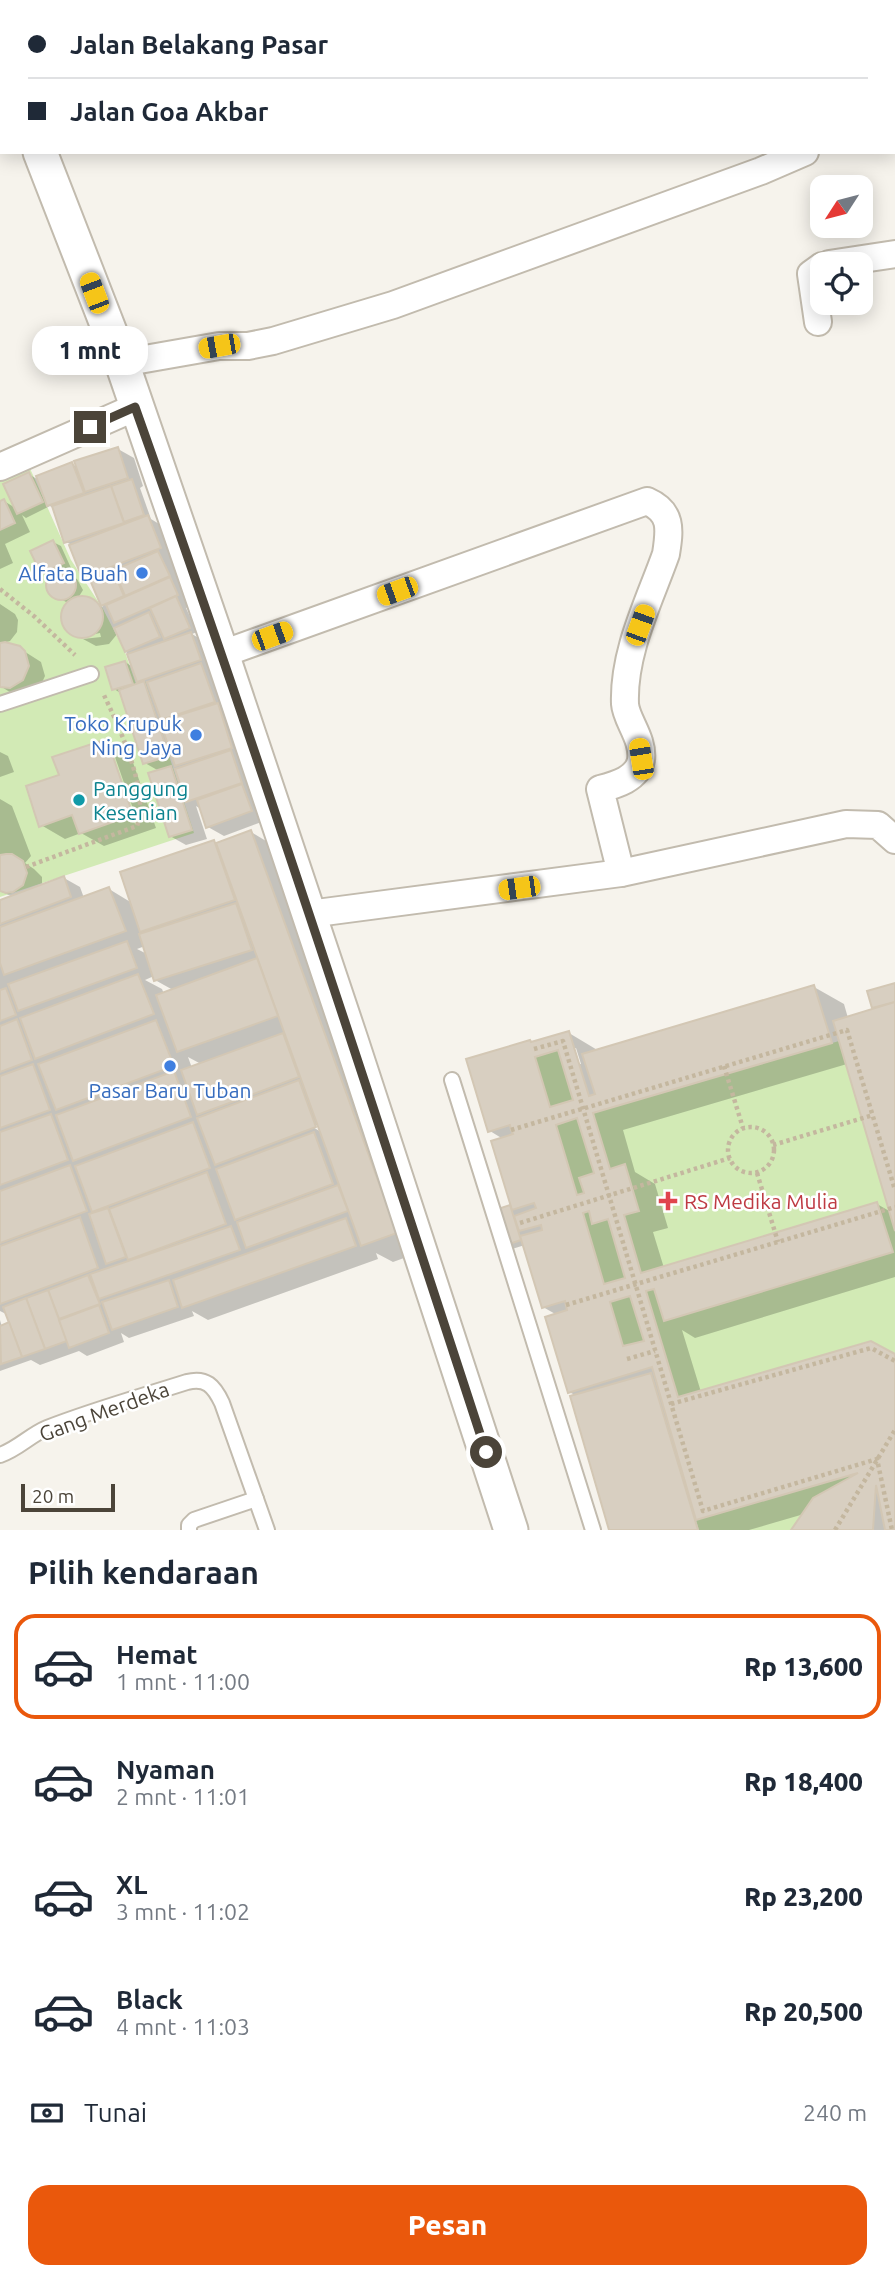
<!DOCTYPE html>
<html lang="id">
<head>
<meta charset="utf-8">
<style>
	body { margin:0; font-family:Ubuntu,sans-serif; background:#f2f2f3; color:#1f2937; height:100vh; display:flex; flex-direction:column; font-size:26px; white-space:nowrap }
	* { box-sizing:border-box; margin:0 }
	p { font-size:23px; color:#747a83 }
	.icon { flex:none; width:38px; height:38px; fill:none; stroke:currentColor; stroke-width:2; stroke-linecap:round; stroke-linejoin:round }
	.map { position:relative; height:1530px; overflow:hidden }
	.panel { display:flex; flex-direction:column; background:#fff; flex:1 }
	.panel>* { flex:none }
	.banner { position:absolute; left:0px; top:0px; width:896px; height:154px; box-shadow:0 4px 18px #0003; display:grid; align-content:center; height:154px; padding:0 28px; background:#fff }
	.needle { width:46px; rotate:234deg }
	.buttons { position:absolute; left:810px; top:175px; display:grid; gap:14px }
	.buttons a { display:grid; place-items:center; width:63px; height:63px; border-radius:14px; background:#fff; box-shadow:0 4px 18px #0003; font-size:35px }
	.scale { position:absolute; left:21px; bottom:18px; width:94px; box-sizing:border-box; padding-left:7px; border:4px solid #4b4439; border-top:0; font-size:19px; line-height:24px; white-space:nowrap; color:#4b4439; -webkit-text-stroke:5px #fff; paint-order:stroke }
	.end { position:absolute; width:32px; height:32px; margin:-16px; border:9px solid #4b4439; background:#fff; box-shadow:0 0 0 4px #fff }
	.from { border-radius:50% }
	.bubble { position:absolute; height:49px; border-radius:21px; background:#fff; box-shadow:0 4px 18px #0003; font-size:23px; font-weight:800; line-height:49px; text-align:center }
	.car { position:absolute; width:21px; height:42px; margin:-21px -10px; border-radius:9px; box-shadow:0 0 5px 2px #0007; background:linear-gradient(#f5c518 24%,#345 0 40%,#f5c518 0 76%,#345 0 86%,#f5c518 0) }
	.banner b { display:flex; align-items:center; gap:24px; height:66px; font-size:26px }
	.banner b+b { border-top:2px solid #e0e1e3 }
	.banner i { width:18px; height:18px; background:#1f2937 }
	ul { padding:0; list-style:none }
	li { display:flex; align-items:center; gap:21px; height:105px; margin:0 14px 10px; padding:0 14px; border:4px solid transparent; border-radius:21px }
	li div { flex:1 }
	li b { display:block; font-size:26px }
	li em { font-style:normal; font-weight:800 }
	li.current { border-color:#ea580c }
	li>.icon { width:63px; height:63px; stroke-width:1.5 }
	h2 { padding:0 28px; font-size:32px; line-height:84px }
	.pay { display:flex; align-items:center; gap:18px; height:77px; padding:0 28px; font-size:26px }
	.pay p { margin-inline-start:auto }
	.button { display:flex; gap:14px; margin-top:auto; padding:14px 28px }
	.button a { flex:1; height:80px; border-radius:21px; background:#ea580c; color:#fff; font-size:28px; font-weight:800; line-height:80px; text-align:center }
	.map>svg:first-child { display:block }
	.green { fill:#d2eab5 }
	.shadow { fill:#0003; fill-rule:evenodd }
	.building { fill:#d8cfc1; stroke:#d3c7b4; stroke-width:2; fill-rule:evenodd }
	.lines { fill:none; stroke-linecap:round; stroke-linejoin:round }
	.service-casing { stroke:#c2bbae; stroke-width:18 }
	.minor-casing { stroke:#c2bbae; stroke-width:30 }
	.tertiary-casing { stroke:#c2bbae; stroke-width:37 }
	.path { stroke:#c4b79f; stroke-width:4.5; stroke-dasharray:3.5 3.5; stroke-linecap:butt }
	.service { stroke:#fff; stroke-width:14 }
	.minor { stroke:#fff; stroke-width:26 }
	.tertiary { stroke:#fff; stroke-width:33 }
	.route { stroke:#4b4439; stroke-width:9 }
	.shop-dot { fill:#3f7fe0; stroke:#fff; stroke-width:2.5 }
	.culture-dot { fill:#0f9aa8; stroke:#fff; stroke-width:2.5 }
	.health-dot { fill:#e0444e; stroke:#fff; stroke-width:2.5 }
	.labels { text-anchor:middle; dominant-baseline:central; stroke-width:5; stroke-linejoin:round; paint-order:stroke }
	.shop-label { font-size:21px; fill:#366cbe; stroke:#fff; text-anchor:end }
	.culture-label { font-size:21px; fill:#0d838f; stroke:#fff; text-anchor:start }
	.health-label { font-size:21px; fill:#be3a42; stroke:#fff; text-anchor:start }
	.street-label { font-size:21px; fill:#4b4439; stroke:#fff }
</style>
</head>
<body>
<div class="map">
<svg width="895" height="1530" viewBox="0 0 895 1530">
	<rect width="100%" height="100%" fill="#f6f3ec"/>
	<!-- green -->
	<g class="green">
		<polygon points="28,464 71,560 103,609 125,652 136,684 145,681 194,833 0,897 0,476"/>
		<polygon points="839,1041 895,1231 895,1354 870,1341 678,1397 646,1291 654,1289 664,1321 893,1252 877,1202 641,1273 624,1215 639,1211 625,1165 610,1169 593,1113"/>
		<polygon points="558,1050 573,1100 550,1107 535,1057"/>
		<polygon points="577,1118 594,1173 579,1178 584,1193 577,1195 556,1125"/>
		<polygon points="589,1211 593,1224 608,1219 625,1278 604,1284 583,1213"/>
		<polygon points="630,1296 644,1341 623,1346 610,1302"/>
		<polygon points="858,1473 813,1498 791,1530 699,1530 696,1520"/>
	</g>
	<!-- shadow -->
	<g class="shadow">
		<polygon points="118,449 134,458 143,486 140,488 151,519 164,527 176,557 170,559 174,562 193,605 186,608 197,632 192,634 207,643 267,820 224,836 208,827 201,809 196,806 207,839 186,845 170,836 159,771 145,763 122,694 114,689 125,662 133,667 118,633 109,644 96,646 83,639 101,637 100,633 80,637 66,629 62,618 68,603 51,594 47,586 49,577 42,573 53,542 61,546 71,568 62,572 77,579 83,590 78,598 87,598 103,607 92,582 83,577 72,545 66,542 54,509 50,506 26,518 22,515 30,532 5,544 13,563 0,569 0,503 4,501 17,509 28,474 39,480 72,464 79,468"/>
		<polygon points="0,604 15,614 18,620 17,632 10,641 3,643 19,648 41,662 45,676 39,689 13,694 0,686"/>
		<path d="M 106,741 L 130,754 L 156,828 L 104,846 L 81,833 L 65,839 L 41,825 L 61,776 ZM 111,757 L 115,757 L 138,823 L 135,824 Z"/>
		<polygon points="0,752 8,756 14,772 0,777"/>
		<path d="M 0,799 L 12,806 L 31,856 L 25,863 L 34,869 L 42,877 L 42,886 L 64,878 L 80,887 L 84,898 L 109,889 L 132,903 L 214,842 L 218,844 L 251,832 L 281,850 L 426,1250 L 393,1262 L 376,1253 L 378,1259 L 208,1320 L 192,1311 L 194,1316 L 129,1338 L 121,1333 L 124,1342 L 87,1356 L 79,1351 L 40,1365 L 31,1360 L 0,1371 L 0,1320 L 2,1327 L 11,1323 L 8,1315 L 0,1311 L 0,902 L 13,897 L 0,891 ZM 145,946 L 147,954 L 137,949 ZM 154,976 L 155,980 L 173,990 L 164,994 L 162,989 L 145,980 ZM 188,1057 L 201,1064 L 192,1068 ZM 309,1121 L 321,1128 L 321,1132 L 308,1124 Z"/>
		<path d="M 895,984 L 895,1277 L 695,1338 L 682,1330 L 701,1392 L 895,1356 L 895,1530 L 793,1530 L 804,1514 L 749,1530 L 611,1530 L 577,1396 L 569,1392 L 557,1315 L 543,1307 L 525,1245 L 506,1251 L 509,1207 L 514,1210 L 493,1142 L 503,1139 L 490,1131 L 533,1043 L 569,1033 L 599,1051 L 814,987 L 844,1004 L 848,1018 L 878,1009 L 874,1007 ZM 576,1048 L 581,1064 L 577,1064 L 572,1049 ZM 847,1064 L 891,1212 L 877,1204 L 664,1268 L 653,1232 L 668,1228 L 655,1184 L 635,1172 L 623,1130 Z"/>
	</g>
	<!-- building -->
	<g class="building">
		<polygon points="118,447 128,478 85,492 74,461"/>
		<polygon points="72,462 84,493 47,506 36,476"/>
		<polygon points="29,472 43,502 17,514 3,484"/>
		<polygon points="132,479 144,515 124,522 111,486"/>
		<polygon points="111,486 124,523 64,543 52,506"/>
		<polygon points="4,499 15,523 0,530 0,501"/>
		<polygon points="148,515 161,548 82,578 69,545"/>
		<polygon points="53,540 64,563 41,574 30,551"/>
		<polygon points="158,551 170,576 125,596 114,570"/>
		<polygon points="113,570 124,596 101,606 90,580"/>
		<circle cx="61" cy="585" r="15"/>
		<polygon points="170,577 178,595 114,623 106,605"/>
		<circle cx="82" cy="617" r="21"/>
		<polygon points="176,596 190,628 164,639 150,608"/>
		<polygon points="149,612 160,637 125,652 114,628"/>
		<polygon points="191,632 201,660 137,682 127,654"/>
		<polygon points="5,642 20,646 25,651 29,666 23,680 10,688 0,687 0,643"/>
		<polygon points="125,661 133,684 112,690 105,667"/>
		<polygon points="201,663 215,702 161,720 147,682"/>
		<polygon points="144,681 169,756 143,764 119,690"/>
		<polygon points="218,703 232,748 175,766 160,721"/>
		<polygon points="107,739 133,815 79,834 72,815 39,827 26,786 59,775 52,757"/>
		<polygon points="231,750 242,783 186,802 175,769"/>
		<polygon points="171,766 192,830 169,837 148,773"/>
		<polygon points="242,784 252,811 206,828 197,800"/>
		<polygon points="251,830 397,1233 361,1246 216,843"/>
		<polygon points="214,840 235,900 140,932 120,872"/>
		<polygon points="6,854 12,854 23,861 27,873 23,885 13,892 6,893 0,891 0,855"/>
		<polygon points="64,876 71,897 0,924 0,900"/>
		<polygon points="109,887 126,931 4,975 0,963 0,927"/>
		<polygon points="236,903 252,950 154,981 139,934"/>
		<polygon points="127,941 137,968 18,1011 8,984"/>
		<polygon points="257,958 278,1016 177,1052 156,995"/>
		<polygon points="138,974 154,1014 35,1059 20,1018"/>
		<polygon points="895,983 895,1002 872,1008 867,991"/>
		<path d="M 814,985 L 832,1043 L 593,1113 L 610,1169 L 625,1164 L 639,1211 L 624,1215 L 641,1273 L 877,1202 L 893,1252 L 664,1321 L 654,1289 L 646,1291 L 678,1397 L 871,1341 L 895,1354 L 895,1530 L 885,1530 L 876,1485 L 873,1530 L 791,1530 L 813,1498 L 858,1473 L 696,1520 L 652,1367 L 568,1393 L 545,1317 L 567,1310 L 565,1301 L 542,1308 L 520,1236 L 542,1230 L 541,1225 L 519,1231 L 514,1216 L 536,1208 L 534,1203 L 512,1210 L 491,1141 L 513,1134 L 511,1130 L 510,1125 L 488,1132 L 466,1059 L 530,1040 L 531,1042 L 569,1031 L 589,1096 L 595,1094 L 582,1054 ZM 558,1050 L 573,1100 L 550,1107 L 535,1057 ZM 577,1118 L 594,1173 L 579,1178 L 584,1193 L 577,1195 L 556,1125 ZM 589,1211 L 592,1224 L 608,1219 L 625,1278 L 604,1284 L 583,1213 ZM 630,1296 L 644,1341 L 623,1346 L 610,1302 Z"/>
		<polygon points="6,988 16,1015 0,1021 0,990"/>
		<polygon points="895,1002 895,1231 833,1021"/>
		<polygon points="17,1019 32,1060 0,1072 0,1026"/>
		<polygon points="156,1020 174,1066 56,1110 38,1064"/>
		<polygon points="283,1033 299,1077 197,1115 181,1070"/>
		<polygon points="33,1064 50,1110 0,1128 0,1076"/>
		<polygon points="174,1071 191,1117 73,1161 56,1115"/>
		<polygon points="299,1080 316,1127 215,1165 197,1118"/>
		<polygon points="51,1114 68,1160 0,1185 0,1132"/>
		<polygon points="193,1122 210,1168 92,1212 75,1166"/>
		<polygon points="314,1132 333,1184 235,1220 216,1169"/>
		<polygon points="70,1165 87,1211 0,1243 0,1191"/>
		<polygon points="207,1172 226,1224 128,1260 109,1209"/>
		<polygon points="338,1185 348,1211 246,1248 237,1222"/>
		<polygon points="510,1205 521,1240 497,1248 486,1213"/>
		<polygon points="108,1208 126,1257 106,1264 89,1214"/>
		<polygon points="80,1217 98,1268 0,1304 0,1246"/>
		<polygon points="346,1218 356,1246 182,1308 173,1280"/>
		<polygon points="231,1226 240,1250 99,1299 90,1274"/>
		<polygon points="88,1275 100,1304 59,1319 48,1290"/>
		<polygon points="169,1280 178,1307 112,1330 102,1302"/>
		<polygon points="48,1290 67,1341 45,1349 26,1298"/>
		<polygon points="26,1298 45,1349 22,1357 3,1307"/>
		<polygon points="99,1305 109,1333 69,1348 59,1320"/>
		<polygon points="9,1322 22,1357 1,1364 0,1326"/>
		<polygon points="651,1373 698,1530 609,1530 570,1396"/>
	</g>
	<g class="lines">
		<defs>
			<g id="service">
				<polyline points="0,704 91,674"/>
				<polyline points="452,1080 593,1530"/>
				<path d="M 0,1455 C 18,1449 30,1435 47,1428 C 93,1410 140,1397 187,1382 C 206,1377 214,1386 222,1403 L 267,1530"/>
				<polyline points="189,1530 189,1525 194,1520 256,1499"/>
			</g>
			<g id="minor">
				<polyline points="800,0 801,2"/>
				<polyline points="74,2 78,0"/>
				<polyline points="294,2 297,0"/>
				<polyline points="0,25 2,24"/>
				<polyline points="894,82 895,81"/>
				<polyline points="829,264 895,254"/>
				<polyline points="818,322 811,274 822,266"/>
				<polyline points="122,363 219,346 248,346 273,341 393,305 761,171 805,152"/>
				<polyline points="0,467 136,407"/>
				<path d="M 222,654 L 647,501 C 672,512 670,529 666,554 C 649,602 623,652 625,704 C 626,720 644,739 641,760 C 638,779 615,785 600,789 L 621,873"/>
				<polyline points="309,914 621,873 846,824 878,825 895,840"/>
			</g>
			<g id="tertiary">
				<polyline points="0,55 2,59"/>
				<polyline points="40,152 122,363 222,654 351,1040 511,1530"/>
			</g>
		</defs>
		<!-- service casing -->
		<use href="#service" class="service-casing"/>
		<!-- minor casing -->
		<use href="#minor" class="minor-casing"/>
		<!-- tertiary casing -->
		<use href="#tertiary" class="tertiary-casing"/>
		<!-- path -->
		<g class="path">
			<polyline points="0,589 35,617 75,655"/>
			<path d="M 26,867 L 137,826 C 150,791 118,725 103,693"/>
			<polyline points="534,1049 563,1041 703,1511 877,1459 892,1530"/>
			<polyline points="724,1066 743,1128"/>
			<circle cx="751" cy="1150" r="23"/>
			<polyline points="511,1130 847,1030 895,1190"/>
			<polyline points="773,1145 873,1115"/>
			<polyline points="757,1173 778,1242"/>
			<polyline points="520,1223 730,1158"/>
			<polyline points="566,1305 895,1207"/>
			<polyline points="627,1359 655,1351"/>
			<polyline points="671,1404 871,1348 895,1361"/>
			<polyline points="835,1530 895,1430"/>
		</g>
		<!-- service -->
		<use href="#service" class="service"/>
		<!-- minor -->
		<use href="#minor" class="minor"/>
		<!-- tertiary -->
		<use href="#tertiary" class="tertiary"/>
	</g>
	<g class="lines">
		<!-- route -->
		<path class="route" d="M 90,427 L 135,407 C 258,753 372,1103 486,1452"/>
	</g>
	<!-- markers -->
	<g class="shop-dot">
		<circle cx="142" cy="573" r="7"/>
		<circle cx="196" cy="735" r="7"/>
		<circle cx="170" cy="1066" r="7"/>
	</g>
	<circle class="culture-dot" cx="79" cy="800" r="7"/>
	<path class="health-dot" d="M664.5 1190.5h7v7h7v7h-7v7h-7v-7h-7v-7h7z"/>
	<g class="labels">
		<!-- shop labels -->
		<g class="shop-label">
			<text x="128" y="573">Alfata Buah</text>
			<text x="182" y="723">Toko Krupuk<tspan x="182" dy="24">Ning Jaya</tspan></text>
			<text x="170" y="1090" text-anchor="middle">Pasar Baru Tuban</text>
		</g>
		<!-- culture labels -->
		<g class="culture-label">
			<text x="93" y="788">Panggung<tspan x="93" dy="24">Kesenian</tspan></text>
		</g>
		<!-- health labels -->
		<g class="health-label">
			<text x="684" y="1201">RS Medika Mulia</text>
		</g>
		<!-- street labels -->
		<g class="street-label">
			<text transform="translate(104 1411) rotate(-20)">Gang Merdeka</text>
		</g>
	</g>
</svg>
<div class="buttons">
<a><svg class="needle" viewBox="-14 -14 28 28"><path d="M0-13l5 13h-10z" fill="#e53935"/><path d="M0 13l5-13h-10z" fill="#747a83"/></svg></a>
<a><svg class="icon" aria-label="locate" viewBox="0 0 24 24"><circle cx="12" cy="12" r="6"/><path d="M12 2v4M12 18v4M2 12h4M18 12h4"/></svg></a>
</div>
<div class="scale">20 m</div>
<i class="end from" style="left:486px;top:1452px"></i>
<i class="end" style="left:90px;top:427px"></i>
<div class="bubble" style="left:32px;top:326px;width:116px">1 mnt</div>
<i class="car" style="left:94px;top:293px;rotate:339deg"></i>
<i class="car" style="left:219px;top:346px;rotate:260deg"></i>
<i class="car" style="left:397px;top:591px;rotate:250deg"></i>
<i class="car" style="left:640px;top:625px;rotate:20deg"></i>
<i class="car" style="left:272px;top:636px;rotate:70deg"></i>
<i class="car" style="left:641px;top:759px;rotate:351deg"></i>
<i class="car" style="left:519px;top:888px;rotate:262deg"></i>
<div class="banner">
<b><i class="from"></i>Jalan Belakang Pasar</b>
<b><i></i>Jalan Goa Akbar</b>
</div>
</div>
<section class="panel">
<h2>Pilih kendaraan</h2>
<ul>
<li class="current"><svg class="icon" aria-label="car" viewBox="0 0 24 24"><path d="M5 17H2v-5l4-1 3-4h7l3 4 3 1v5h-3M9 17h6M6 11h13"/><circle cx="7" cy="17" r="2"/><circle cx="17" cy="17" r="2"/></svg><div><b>Hemat</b><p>1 mnt · 11:00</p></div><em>Rp 13,600</em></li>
<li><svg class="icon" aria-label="car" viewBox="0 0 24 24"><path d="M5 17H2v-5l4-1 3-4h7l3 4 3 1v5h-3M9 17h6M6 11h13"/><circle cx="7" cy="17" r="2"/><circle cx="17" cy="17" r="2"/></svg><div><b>Nyaman</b><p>2 mnt · 11:01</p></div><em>Rp 18,400</em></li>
<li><svg class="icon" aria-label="car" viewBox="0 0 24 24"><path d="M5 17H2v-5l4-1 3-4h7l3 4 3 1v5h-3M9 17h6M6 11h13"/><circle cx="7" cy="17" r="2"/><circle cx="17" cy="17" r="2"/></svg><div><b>XL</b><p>3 mnt · 11:02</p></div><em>Rp 23,200</em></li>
<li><svg class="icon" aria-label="car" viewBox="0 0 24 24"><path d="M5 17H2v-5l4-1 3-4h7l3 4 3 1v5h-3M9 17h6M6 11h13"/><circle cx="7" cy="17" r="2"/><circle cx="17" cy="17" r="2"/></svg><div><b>Black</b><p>4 mnt · 11:03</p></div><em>Rp 20,500</em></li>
</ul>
<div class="pay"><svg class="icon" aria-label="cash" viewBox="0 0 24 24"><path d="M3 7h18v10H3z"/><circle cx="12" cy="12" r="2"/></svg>Tunai<p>240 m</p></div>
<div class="button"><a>Pesan</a></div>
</section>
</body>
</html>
